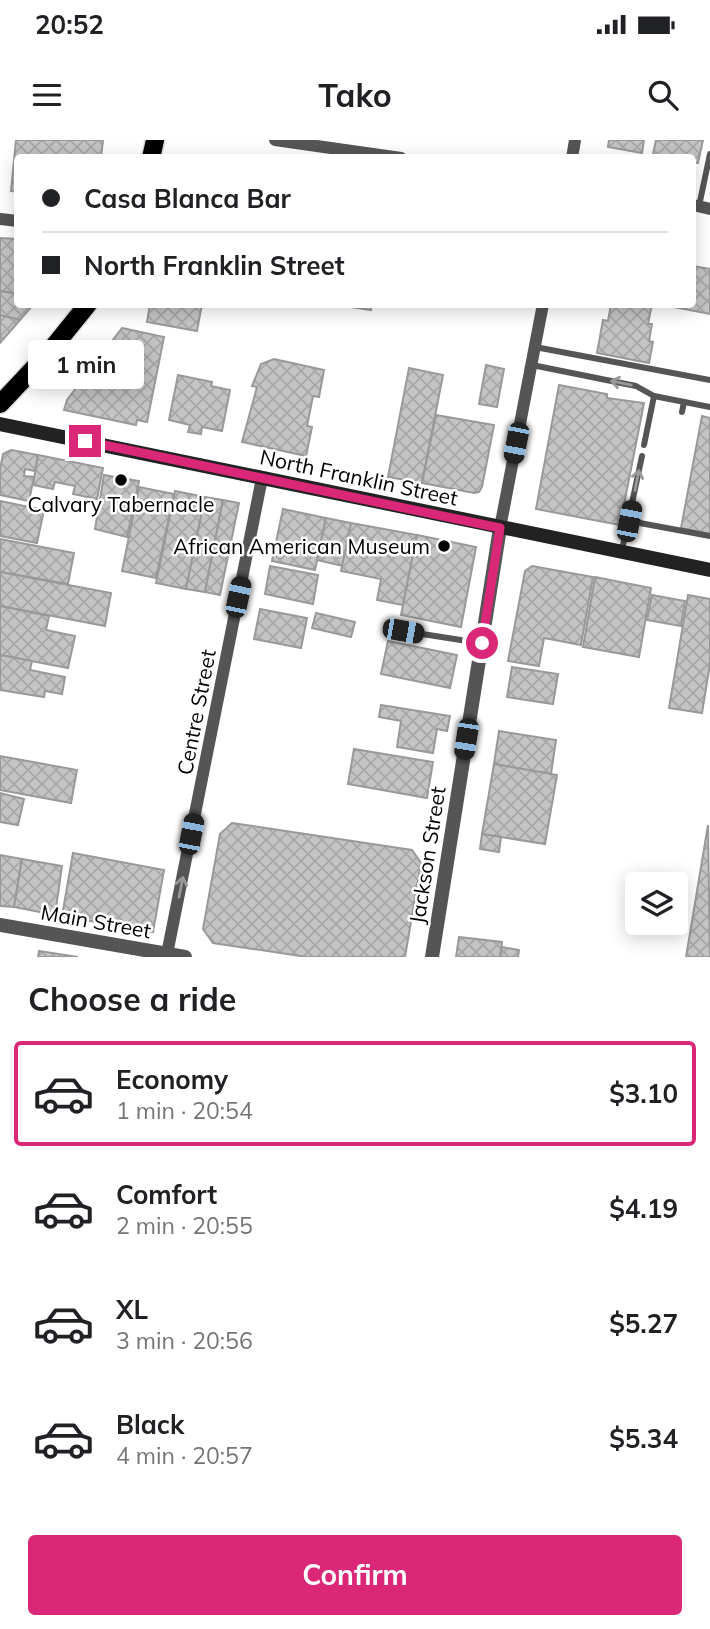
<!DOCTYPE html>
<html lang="en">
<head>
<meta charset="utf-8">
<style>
	body { margin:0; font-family:Mulish,sans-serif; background:#f2f2f2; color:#202124; height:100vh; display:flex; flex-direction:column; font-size:26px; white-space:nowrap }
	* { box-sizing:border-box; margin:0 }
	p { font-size:23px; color:#757577 }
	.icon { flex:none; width:38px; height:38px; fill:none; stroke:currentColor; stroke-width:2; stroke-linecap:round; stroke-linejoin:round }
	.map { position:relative; height:817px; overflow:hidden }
	.sheet { display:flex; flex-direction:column; background:#fff; flex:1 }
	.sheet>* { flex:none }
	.top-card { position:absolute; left:14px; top:14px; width:682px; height:154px; border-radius:7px; box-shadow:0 4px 18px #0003; display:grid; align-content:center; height:154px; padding:0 28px; background:#fff }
	.controls { position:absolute; left:625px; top:732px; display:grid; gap:14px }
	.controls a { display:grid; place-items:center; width:63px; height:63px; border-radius:7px; background:#fff; box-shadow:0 4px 18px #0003; font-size:35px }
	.end { position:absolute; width:32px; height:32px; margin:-16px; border:9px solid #db2777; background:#fff; box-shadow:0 0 0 4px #fff }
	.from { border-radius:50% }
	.bubble { position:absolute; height:49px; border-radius:7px; background:#fff; box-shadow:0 4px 18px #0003; font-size:23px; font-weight:700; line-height:49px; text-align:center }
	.car { position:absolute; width:21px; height:42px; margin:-21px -10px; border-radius:9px; box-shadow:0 0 5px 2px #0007; background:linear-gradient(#222 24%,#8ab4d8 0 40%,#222 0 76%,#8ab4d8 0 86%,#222 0) }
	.top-card b { display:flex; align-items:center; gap:24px; height:66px; font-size:26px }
	.top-card b+b { border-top:2px solid #e0e0e0 }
	.top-card i { width:18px; height:18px; background:#202124 }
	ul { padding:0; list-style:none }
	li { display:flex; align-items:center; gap:21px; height:105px; margin:0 14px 10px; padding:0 14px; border:4px solid transparent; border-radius:7px }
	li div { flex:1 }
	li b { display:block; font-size:26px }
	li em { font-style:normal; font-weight:700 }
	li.selected { border-color:#db2777 }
	li>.icon { width:63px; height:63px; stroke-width:1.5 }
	h2 { padding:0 28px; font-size:32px; line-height:84px }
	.cta { display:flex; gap:14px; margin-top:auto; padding:14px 28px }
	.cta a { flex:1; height:80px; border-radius:7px; background:#db2777; color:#fff; font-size:28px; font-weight:700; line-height:80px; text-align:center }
	.status { display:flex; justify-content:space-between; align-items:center; height:49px; padding:0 35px; background:#fff; direction:ltr }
	.status svg { height:19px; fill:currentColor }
	header { display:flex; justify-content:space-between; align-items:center; height:91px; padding:0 28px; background:#fff; font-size:32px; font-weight:700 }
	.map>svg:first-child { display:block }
	.building { fill:url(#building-cross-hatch); stroke:#999; stroke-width:2 }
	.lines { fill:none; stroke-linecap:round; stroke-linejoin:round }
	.primary-casing { stroke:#dbdbdb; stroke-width:21 }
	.service { stroke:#555; stroke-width:6 }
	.minor { stroke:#555; stroke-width:12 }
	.tertiary { stroke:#555; stroke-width:14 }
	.secondary { stroke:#222; stroke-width:14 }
	.primary { stroke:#000; stroke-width:18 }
	.oneway { stroke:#999 }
	.route { stroke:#db2777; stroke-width:9 }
	.poi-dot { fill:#000; stroke:#fff; stroke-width:2.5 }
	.labels { text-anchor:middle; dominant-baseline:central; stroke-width:5; stroke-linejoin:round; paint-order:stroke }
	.street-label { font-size:21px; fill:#000; stroke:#fff }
	.poi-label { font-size:21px; fill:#000; stroke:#fff }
</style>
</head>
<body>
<div class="status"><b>20:52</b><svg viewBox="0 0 49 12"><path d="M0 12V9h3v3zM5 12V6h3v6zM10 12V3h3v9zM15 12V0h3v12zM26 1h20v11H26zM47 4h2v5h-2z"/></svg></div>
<header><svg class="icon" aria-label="menu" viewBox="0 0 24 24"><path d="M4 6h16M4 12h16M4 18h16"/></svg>Tako<svg class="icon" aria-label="search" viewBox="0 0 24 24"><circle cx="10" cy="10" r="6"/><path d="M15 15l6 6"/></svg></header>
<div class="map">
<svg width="710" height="817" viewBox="0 0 710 817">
	<defs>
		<pattern id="building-cross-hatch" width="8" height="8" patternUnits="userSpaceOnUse" patternTransform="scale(1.75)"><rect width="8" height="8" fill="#c4c4c4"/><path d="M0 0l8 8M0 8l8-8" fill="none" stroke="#a7a7a7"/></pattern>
	</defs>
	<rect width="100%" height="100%" fill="#fff"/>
	<!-- building -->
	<g class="building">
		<polygon points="16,0 103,0 101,18 18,18 18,52 11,51"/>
		<polygon points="609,0 644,0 642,13 608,7"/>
		<polygon points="656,0 703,0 698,23 693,22 693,18 669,18 653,14"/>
		<polygon points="0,98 18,99 18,154 0,151"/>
		<polygon points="693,126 710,129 710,174 658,164 693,164"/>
		<polygon points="0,151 18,154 18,164 34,164 20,180 0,175"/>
		<polygon points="150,164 202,164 197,191 147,182"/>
		<polygon points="331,164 371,164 371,170"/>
		<polygon points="611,164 652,164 648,184 652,184 649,201 653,202 649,223 597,213 603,180 608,181"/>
		<polygon points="0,175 20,180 0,203"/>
		<polygon points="122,188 164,197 147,282 137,280 136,285 64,270 67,260"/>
		<polygon points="274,219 324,230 319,257 313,256 307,286 312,287 306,316 242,302 257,247 252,246 261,224"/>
		<polygon points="486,225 504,229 497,267 479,264"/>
		<polygon points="409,228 443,235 422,343 388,337"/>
		<polygon points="178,235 212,242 211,246 230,250 222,291 202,287 201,294 188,292 190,285 169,280"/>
		<polygon points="559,245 607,254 607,258 644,263 620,385 536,369"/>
		<polygon points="436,275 494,285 482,347 479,352 474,353 422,343"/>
		<polygon points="702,276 710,278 710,394 681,388"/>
		<polygon points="11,310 38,315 35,331 25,329 24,336 34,337 29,361 0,355 0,329 3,314"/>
		<polygon points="38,315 103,328 97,359 73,354 75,346 55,342 53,349 33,345"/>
		<polygon points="104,335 139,341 127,397 95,389"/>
		<polygon points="139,347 174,354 156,438 122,431"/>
		<polygon points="175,351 205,357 186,449 156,443"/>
		<polygon points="205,357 223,360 205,452 186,449"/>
		<polygon points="223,360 239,363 220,455 205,452"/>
		<polygon points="0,361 44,370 37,403 0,396"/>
		<polygon points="283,369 326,378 315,430 272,421"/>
		<polygon points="326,378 351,383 343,426 317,420"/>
		<polygon points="351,383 417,395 403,465 377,460 381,439 341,431"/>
		<polygon points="417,395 476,407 461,487 401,475"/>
		<polygon points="0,399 74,413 68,444 0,432"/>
		<polygon points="270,426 318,435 313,464 265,454"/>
		<polygon points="532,426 593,437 581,505 544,498 539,526 508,521 525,431"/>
		<polygon points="0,432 111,453 105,486 0,466"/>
		<polygon points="595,437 651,448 639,517 583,507"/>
		<polygon points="652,455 685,461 681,486 647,480"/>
		<polygon points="688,455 710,459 710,524 702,573 669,568"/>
		<polygon points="0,466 49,476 46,490 75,496 68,528 0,515"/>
		<polygon points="260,469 307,478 301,508 254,499"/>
		<polygon points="316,473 355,482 351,497 312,488"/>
		<polygon points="388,501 457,515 450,548 381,534"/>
		<polygon points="0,515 32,521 30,530 65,537 62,554 45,551 44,557 0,550"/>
		<polygon points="512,527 558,534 553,564 507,557"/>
		<polygon points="381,565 450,576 447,591 437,589 433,613 397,607 401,581 379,577"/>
		<polygon points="499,591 556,600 551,634 494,624"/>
		<polygon points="354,609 433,622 427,658 348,644"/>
		<polygon points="0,616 77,630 71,663 0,650"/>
		<polygon points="494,624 557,635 545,704 482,694"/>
		<polygon points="0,653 24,659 18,685 0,682"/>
		<polygon points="232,683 412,710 421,723 405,817 307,817 213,803 203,789 220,694"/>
		<polygon points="708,685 710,817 686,817"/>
		<polygon points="482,694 501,697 499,712 480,709"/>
		<polygon points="73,713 164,730 153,792 62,776"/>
		<polygon points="0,715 22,719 14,767 0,766"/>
		<polygon points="22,719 62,726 55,775 14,767"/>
		<polygon points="459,797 502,802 500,817 456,817"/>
		<polygon points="502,807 519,810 518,817 500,817"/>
		<polygon points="39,811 78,817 38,817"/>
	</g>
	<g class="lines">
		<defs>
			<g id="primary">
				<polyline points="151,18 155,0"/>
				<polyline points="0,264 50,211 88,164"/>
			</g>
		</defs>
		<!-- primary casing -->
		<use href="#primary" class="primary-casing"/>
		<!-- service -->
		<g class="service">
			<polyline points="699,66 710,14"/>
			<polyline points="535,207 710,240"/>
			<polyline points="532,225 636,246 654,256 710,267"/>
			<polyline points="682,272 684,262"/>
			<polyline points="644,305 654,256"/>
			<polyline points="629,381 710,396"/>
			<polyline points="622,410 642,316"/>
			<polyline points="403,491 480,503"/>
		</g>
		<!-- minor -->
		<g class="minor">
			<polyline points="275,0 401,18"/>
			<polyline points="572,18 575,0"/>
			<polyline points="693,65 710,69"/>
			<polyline points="0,79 18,81"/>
			<polyline points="500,388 543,164"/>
			<polyline points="167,814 262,338"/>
		</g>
		<!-- tertiary -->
		<g class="tertiary">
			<polyline points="0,785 185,817"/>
			<polyline points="432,817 500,388"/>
		</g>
		<!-- secondary -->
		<polyline class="secondary" points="0,284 710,430"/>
		<!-- primary -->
		<use href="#primary" class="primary"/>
	</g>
	<!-- one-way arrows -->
	<defs><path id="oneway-shaft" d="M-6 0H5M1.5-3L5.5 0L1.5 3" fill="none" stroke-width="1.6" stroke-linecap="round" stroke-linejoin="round" transform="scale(1.75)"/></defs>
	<g class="oneway">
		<use href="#oneway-shaft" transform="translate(621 243) rotate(-168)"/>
		<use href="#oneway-shaft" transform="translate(637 340) rotate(-79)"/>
		<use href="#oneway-shaft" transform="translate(181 747) rotate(-79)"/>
	</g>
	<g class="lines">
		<!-- route -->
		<polyline class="route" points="85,301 500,388 482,503"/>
	</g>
	<!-- markers -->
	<g class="poi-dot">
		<circle cx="121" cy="340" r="7"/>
		<circle cx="444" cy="406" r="7"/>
	</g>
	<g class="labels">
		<!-- street labels -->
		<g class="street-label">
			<text transform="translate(359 337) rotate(12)">North Franklin Street</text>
			<text transform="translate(196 572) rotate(-79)">Centre Street</text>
			<text transform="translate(427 715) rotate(-81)">Jackson Street</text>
			<text transform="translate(96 781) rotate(10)">Main Street</text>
		</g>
		<!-- poi labels -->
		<g class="poi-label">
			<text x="121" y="364">Calvary Tabernacle</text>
			<text x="430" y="406" text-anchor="end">African American Museum</text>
		</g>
	</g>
</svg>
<div class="controls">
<a><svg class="icon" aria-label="layers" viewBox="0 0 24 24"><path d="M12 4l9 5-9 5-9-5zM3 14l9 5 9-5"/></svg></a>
</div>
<i class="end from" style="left:482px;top:503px"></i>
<i class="end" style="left:85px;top:301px"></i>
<div class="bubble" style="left:28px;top:200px;width:116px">1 min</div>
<i class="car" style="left:516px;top:303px;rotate:191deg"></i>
<i class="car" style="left:629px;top:381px;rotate:11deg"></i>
<i class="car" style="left:238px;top:457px;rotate:12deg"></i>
<i class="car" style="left:403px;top:491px;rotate:100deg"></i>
<i class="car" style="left:466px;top:599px;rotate:189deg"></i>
<i class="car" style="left:191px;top:694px;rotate:11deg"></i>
<div class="top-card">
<b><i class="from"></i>Casa Blanca Bar</b>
<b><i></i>North Franklin Street</b>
</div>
</div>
<section class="sheet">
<h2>Choose a ride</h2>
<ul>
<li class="selected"><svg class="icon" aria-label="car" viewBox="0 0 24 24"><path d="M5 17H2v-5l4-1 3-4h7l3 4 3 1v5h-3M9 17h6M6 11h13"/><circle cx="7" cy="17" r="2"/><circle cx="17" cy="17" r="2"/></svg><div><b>Economy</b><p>1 min · 20:54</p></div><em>$3.10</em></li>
<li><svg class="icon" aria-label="car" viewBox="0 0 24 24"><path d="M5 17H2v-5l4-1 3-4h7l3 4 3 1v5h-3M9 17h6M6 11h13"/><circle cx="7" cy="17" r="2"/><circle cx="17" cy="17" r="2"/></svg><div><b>Comfort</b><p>2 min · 20:55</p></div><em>$4.19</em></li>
<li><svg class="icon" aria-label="car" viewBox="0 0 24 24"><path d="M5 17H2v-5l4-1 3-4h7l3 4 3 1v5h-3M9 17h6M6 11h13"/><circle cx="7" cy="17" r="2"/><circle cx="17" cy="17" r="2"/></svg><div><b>XL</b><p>3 min · 20:56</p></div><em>$5.27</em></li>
<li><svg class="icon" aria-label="car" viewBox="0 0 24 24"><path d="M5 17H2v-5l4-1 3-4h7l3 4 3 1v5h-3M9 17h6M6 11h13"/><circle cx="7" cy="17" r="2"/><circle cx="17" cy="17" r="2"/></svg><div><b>Black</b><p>4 min · 20:57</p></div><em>$5.34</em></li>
</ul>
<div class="cta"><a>Confirm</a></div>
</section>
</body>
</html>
